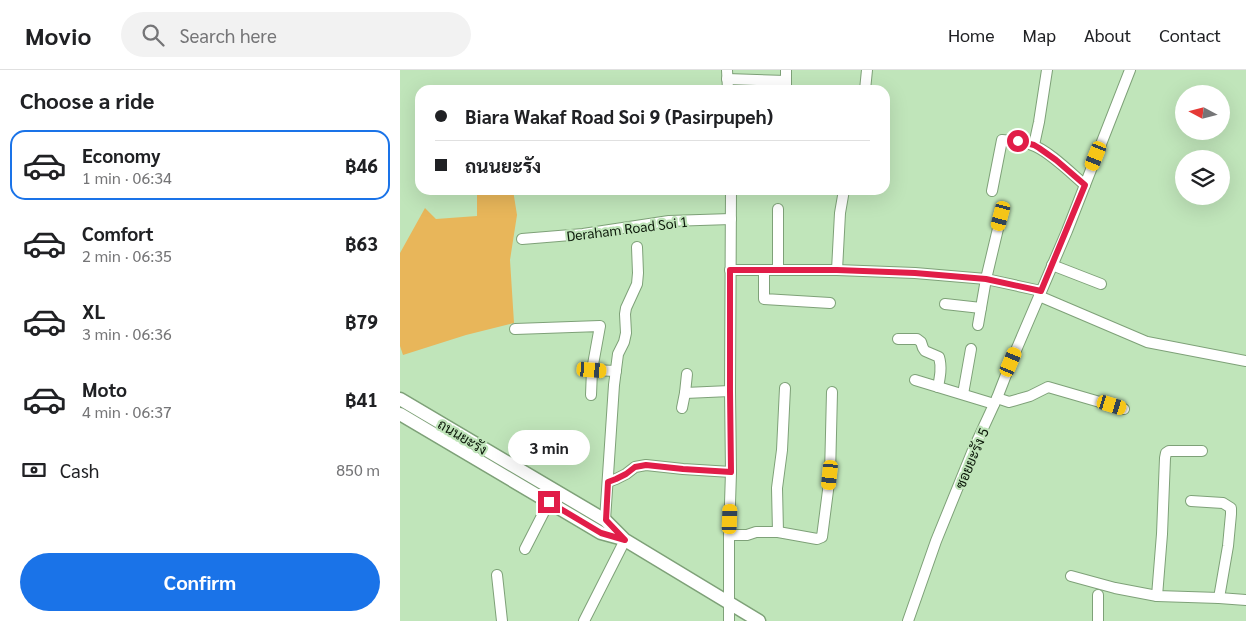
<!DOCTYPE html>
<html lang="en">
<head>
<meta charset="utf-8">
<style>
	body { margin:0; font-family:Georgia,Sarabun,serif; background:#f2f2f2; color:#202124; height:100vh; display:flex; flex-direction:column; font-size:19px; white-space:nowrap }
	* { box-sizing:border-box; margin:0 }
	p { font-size:16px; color:#757577 }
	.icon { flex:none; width:28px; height:28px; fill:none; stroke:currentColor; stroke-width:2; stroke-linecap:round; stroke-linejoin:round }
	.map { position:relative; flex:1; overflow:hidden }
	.sheet { display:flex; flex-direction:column; background:#fff; width:400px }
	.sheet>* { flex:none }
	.top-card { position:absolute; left:15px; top:15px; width:475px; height:110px; border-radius:15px; box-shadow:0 5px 20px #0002; display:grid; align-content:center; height:110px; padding:0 20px; background:#fff }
	.needle { width:32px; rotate:277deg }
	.tools { position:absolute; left:775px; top:15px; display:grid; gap:10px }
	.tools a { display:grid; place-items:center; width:55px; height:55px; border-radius:50%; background:#fff; box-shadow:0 5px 20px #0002; font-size:25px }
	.end { position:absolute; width:22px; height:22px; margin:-11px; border:6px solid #e11d48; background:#fff; box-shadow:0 0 0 2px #fff }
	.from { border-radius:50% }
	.bubble { position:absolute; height:35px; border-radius:18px; background:#fff; box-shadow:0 5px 20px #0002; font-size:16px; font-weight:700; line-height:35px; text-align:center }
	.car { position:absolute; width:15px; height:30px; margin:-15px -8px; border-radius:6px; box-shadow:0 0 4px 1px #0007; background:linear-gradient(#f5c518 24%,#345 0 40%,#f5c518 0 76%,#345 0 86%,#f5c518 0) }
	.top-card b { display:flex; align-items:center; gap:18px; height:48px; font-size:19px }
	.top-card b+b { border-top:1px solid #e0e0e0 }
	.top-card i { width:12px; height:12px; background:#202124 }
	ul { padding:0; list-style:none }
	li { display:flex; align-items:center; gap:15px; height:70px; margin:0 10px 8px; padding:0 10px; border:2px solid transparent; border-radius:15px }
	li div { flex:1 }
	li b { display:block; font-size:19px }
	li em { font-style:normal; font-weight:700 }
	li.current { border-color:#1a73e8 }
	li>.icon { width:45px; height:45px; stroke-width:1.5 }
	h2 { padding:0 20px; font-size:22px; line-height:60px }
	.pay { display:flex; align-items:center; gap:12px; height:55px; padding:0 20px; font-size:19px }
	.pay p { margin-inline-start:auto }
	.primary-button { display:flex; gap:10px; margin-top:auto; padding:10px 20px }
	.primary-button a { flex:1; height:58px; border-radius:30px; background:#1a73e8; color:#fff; font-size:20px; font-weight:700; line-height:58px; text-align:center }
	header { display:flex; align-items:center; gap:30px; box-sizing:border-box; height:70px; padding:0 25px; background:#fff; border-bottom:1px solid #e0e0e0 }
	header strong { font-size:24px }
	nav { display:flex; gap:28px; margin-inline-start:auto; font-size:18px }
	.search { width:350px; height:45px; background:#f2f2f2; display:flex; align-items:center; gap:12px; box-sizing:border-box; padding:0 18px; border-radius:28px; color:#757577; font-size:19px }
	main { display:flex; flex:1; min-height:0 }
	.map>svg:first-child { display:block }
	.green { fill:#e8b65a }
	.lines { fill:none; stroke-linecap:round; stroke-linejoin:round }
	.minor-casing { stroke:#7ea178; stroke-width:12 }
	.major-casing { stroke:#7ea178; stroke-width:15 }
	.minor { stroke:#fff; stroke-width:10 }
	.major { stroke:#fff; stroke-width:12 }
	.route { stroke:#e11d48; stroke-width:6 }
	.labels { text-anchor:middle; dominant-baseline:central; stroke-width:4.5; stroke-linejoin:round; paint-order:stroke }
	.street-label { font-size:14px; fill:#0d1a0b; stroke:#c0e5ba }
</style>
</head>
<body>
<header>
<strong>Movio</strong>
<div class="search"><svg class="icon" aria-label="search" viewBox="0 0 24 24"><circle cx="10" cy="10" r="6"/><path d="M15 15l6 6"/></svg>Search here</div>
<nav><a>Home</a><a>Map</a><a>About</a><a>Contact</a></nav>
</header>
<main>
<section class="sheet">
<h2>Choose a ride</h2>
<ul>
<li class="current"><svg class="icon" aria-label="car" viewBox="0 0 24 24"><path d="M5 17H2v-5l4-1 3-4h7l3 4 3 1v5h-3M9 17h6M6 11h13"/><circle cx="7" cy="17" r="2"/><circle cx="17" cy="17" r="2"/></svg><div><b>Economy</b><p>1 min · 06:34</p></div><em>฿46</em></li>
<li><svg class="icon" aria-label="car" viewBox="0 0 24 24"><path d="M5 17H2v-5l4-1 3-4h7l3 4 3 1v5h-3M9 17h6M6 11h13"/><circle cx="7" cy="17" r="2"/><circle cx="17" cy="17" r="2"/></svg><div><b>Comfort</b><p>2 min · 06:35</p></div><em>฿63</em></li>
<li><svg class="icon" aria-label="car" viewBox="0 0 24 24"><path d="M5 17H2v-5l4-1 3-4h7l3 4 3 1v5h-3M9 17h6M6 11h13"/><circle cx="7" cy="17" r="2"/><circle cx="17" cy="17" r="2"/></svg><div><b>XL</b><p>3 min · 06:36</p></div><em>฿79</em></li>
<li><svg class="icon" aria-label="car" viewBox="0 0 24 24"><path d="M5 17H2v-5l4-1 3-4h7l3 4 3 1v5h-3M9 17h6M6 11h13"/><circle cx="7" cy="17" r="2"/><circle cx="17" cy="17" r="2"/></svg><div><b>Moto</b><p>4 min · 06:37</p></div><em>฿41</em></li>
</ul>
<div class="pay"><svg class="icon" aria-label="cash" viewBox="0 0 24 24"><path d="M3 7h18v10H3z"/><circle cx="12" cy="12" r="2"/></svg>Cash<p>850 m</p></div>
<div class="primary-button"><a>Confirm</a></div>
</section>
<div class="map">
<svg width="846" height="551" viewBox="0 0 846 551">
	<rect width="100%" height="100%" fill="#c0e5ba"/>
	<!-- green -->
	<polygon class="green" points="77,120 113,120 117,145 110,190 114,253 66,265 3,285 0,276 0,183 25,138 36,149 77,146"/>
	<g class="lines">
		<defs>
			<g id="minor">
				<polyline points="327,0 328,20"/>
				<polyline points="386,0 386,20"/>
				<polyline points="327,9 386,11"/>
				<polyline points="465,20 467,0"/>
				<polyline points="634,75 639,52 647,0"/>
				<path d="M 592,121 L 602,70 C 612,71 623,71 632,75 C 648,80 672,104 685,115"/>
				<polyline points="122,169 183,164 269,151 331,149"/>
				<polyline points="652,195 701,214"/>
				<polyline points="330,200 437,200 515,203 586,209 641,221"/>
				<polyline points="364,200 364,229 430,233"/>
				<polyline points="378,200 378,139"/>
				<polyline points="437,200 440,143 444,120"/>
				<polyline points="639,226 747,272 846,291"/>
				<polyline points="545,234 581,238"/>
				<polyline points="578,255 586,209 601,146"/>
				<polyline points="115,259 200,256 192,300 191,325"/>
				<path d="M 498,269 L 517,269 L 521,272 L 523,278 L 525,281 L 539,287 C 542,297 540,307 538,317"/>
				<polyline points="192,300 216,301"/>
				<polyline points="287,304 285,323 330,321"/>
				<polyline points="515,310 594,334"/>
				<polyline points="563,324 571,279"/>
				<polyline points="597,328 609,332 630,326 648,317 724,339"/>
				<polyline points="282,338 285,323"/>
				<polyline points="208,412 216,409 226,404 235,397 246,395 283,399 331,402"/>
				<polyline points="791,431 823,433 831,438 831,444 828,476 819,528"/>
				<polyline points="205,450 214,315 218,284 224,272 226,263 225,244 226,238 237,214 238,203 237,177"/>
				<polyline points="378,462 377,418 382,380 385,318"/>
				<polyline points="329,465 347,465 356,462 378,462 417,469 422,467 430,405 432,322"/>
				<polyline points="125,479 149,432"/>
				<polyline points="97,505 102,551"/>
				<polyline points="671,506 715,518 757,526 819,528 846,530"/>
				<polyline points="757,526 762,464 765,388 766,383 769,381 802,381"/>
				<polyline points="184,551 225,470"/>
				<polyline points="329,551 329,465 331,402 330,321 331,120"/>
				<polyline points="508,551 536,471 573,380 597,328 611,292 667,161 730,0"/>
				<polyline points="698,551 698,525"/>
			</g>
			<g id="major">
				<polyline points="0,329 205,450 225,470 359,551"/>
				<polyline points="0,344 201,463 223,469"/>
			</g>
		</defs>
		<!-- minor casing -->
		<use href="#minor" class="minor-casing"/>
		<!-- major casing -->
		<use href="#major" class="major-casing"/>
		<!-- minor -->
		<use href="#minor" class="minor"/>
		<!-- major -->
		<use href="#major" class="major"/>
	</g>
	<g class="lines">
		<!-- route -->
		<polyline class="route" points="149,432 201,463 225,470 206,450 208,412 216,409 226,404 235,397 246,395 283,399 331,402 330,321 330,200 437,200 515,203 586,209 641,221 685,115 656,90 639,78 634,75 618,71"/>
	</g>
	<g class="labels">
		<!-- street labels -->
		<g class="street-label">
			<text transform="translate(227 158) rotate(-7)">Deraham Road Soi 1</text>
			<text transform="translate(63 366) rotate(31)">ถนนยะรัง</text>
			<text transform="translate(571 388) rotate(-67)">ซอยยะรัง 5</text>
		</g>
	</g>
</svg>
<div class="tools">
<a><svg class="needle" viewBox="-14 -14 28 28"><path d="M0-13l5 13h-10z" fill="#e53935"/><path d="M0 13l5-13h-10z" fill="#757577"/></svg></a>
<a><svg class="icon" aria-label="layers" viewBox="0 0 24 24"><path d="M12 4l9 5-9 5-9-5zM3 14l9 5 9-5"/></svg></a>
</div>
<i class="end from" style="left:618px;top:71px"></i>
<i class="end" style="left:149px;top:432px"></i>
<div class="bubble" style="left:108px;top:360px;width:82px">3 min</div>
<i class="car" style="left:696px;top:86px;rotate:202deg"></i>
<i class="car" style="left:601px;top:146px;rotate:195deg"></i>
<i class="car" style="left:611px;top:292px;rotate:23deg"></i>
<i class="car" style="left:192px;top:300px;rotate:94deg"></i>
<i class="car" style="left:712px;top:335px;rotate:107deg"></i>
<i class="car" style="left:430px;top:405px;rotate:186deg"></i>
<i class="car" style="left:330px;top:449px;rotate:2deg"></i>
<div class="top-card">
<b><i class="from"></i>Biara Wakaf Road Soi 9 (Pasirpupeh)</b>
<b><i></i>ถนนยะรัง</b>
</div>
</div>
</main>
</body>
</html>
